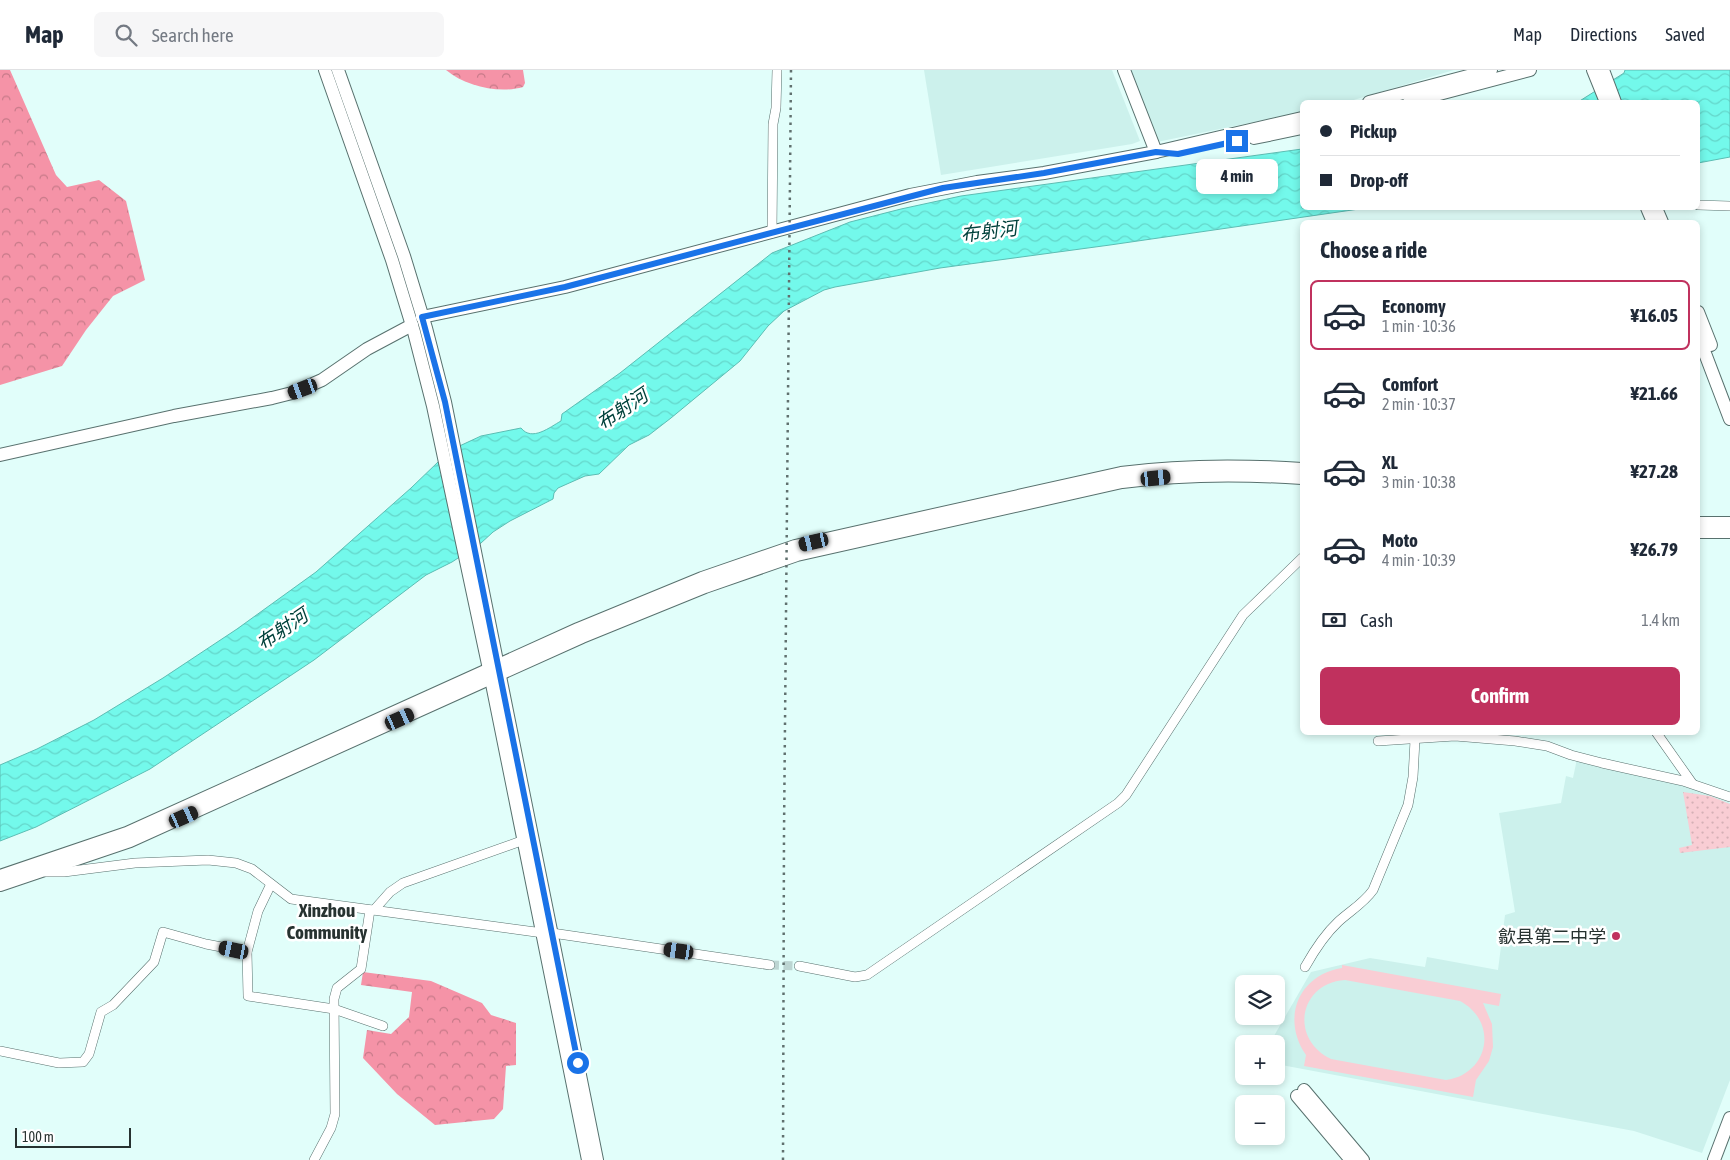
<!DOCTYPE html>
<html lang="en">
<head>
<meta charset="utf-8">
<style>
	body { margin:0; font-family:"Asap Condensed","Noto Sans SC",sans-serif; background:#f6f6f7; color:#1f2937; height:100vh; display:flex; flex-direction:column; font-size:19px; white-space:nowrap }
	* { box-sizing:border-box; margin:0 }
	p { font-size:16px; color:#747a83 }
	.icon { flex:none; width:28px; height:28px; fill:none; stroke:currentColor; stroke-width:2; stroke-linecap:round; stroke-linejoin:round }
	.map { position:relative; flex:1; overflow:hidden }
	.panel { position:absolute; left:1300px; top:150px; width:400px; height:515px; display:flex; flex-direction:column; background:#fff; border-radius:8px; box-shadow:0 2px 8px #0003 }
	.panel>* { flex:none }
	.banner { position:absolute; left:1300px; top:30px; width:400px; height:110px; border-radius:8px; box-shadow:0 2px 8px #0003; display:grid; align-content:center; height:110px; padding:0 20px; background:#fff }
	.controls { position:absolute; left:1235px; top:905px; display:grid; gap:10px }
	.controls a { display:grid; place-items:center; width:50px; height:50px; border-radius:8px; background:#fff; box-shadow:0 2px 8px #0003; font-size:25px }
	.scale { position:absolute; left:15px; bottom:12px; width:116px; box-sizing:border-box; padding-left:5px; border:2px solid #273230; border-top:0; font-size:14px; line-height:18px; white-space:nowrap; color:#273230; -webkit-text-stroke:4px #fff; paint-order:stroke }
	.end { position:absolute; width:22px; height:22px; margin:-11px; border:6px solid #1a73e8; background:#fff; box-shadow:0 0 0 2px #fff }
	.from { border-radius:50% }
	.bubble { position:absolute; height:35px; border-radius:8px; background:#fff; box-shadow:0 2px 8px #0003; font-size:16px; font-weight:700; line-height:35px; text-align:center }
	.car { position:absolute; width:15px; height:30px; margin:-15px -8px; border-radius:6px; box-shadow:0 0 4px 1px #0007; background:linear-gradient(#222 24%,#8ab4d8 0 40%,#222 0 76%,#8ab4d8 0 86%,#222 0) }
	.banner b { display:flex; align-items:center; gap:18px; height:48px; font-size:19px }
	.banner b+b { border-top:1px solid #e0e1e3 }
	.banner i { width:12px; height:12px; background:#1f2937 }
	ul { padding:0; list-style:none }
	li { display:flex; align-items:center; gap:15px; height:70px; margin:0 10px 8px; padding:0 10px; border:2px solid transparent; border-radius:8px }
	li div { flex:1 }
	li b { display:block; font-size:19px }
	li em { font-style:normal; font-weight:700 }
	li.active { border-color:#c0315e }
	li>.icon { width:45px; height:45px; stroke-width:1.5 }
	h2 { padding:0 20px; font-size:22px; line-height:60px }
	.pay { display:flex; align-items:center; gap:12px; height:55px; padding:0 20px; font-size:19px }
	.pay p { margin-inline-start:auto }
	.cta { display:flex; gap:10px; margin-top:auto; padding:10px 20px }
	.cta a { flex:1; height:58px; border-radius:8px; background:#c0315e; color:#fff; font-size:20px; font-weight:700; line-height:58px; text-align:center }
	header { display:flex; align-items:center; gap:30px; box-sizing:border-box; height:70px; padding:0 25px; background:#fff; border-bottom:1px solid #e0e1e3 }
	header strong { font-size:24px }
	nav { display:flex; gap:28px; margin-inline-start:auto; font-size:18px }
	.search { width:350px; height:45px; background:#f6f6f7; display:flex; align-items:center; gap:12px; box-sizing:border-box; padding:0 18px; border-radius:8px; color:#747a83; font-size:19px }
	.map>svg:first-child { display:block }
	.built { fill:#ccf1ec }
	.grass { fill:url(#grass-dots) }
	.forest { fill:url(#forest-crowns) }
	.pitch { fill:#f9cdd4; fill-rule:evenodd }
	.water { fill:url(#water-waves); stroke:#5cbdb3 }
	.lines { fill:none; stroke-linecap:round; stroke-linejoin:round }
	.street-tunnel { stroke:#bcd5d2; stroke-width:9; stroke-dasharray:9 4.5; stroke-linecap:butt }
	.street-casing { stroke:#58716e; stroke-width:10 }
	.secondary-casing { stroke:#58716e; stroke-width:14 }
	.street { stroke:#fff; stroke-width:9 }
	.secondary { stroke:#fff; stroke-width:12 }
	.rail { stroke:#60706e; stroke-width:2.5; stroke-dasharray:2.5 5; stroke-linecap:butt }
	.route { stroke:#1a73e8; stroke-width:6 }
	.poi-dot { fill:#c0315e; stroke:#fff; stroke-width:2 }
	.labels { text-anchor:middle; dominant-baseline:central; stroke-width:5; stroke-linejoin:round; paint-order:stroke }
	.poi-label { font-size:18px; fill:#273230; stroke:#fff; text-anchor:end }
	.water-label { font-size:19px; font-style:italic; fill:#00413b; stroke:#fff }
	.neighbourhood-label { font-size:19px; font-weight:bold; fill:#273230; stroke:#fff }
</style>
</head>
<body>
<header>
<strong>Map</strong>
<div class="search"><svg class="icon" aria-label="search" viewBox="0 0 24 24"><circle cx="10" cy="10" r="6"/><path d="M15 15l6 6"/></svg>Search here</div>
<nav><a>Map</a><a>Directions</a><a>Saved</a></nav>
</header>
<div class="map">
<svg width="1730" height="1090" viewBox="0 0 1730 1090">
	<defs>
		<pattern id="grass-dots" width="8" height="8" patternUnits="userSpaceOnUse" patternTransform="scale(1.25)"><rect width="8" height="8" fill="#f9cdd4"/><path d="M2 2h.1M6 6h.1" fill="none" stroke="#d5b0b6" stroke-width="1.8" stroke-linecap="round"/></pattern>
		<pattern id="forest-crowns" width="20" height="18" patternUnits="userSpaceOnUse" patternTransform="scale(1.25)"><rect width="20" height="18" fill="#f593a7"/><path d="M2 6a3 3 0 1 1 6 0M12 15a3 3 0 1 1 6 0" fill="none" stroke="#c67988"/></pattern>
		<pattern id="water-waves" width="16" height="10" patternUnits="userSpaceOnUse" patternTransform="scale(1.25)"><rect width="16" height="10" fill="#73f9eb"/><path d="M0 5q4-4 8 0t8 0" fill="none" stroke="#64d6ca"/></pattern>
	</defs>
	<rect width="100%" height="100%" fill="#e1fefa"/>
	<!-- built -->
	<g class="built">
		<polygon points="924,0 1112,0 1140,71 1132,74 941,105"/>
		<polygon points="1129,0 1454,0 1347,32 1302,32 1302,42 1157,72"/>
		<polygon points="1577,689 1675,712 1730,733 1730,1010 1702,1083 1634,1061 1276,994 1276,974 1271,974 1271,971 1311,902 1370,888 1425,897 1427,887 1498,900 1505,845 1515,842 1499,743 1561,733 1566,706 1573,708"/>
	</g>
	<!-- grass -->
	<polygon class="grass" points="1683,722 1710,726 1730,734 1730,777 1680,783 1679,778 1692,775"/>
	<!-- forest -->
	<g class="forest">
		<polygon points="0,0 10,0 56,105 67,117 99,110 126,131 145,210 113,226 86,260 62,296 0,315"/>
		<path d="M 446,0 L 523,0 L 525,13 L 523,17 C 499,24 465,16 446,0 Z"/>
		<polygon points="363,902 431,911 482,933 491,945 516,953 516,995 506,996 503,1039 494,1049 435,1055 397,1024 363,988 367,960 391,964 409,947 412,922 361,915"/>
	</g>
	<!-- pitch -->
	<path class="pitch" d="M 1342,895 L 1501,924 L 1499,936 L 1483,933 L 1492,954 L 1493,977 L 1489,991 L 1476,1010 L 1473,1027 L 1304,996 L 1306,985 C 1281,949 1298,905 1342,898 ZM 1345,910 L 1460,931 C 1499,952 1489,1004 1446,1010 L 1331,989 C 1289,969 1299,913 1345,910 Z"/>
	<!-- water -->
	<g class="water">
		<polygon points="1625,0 1730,0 1730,87 1698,93 1698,32 1578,32 1624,3"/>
		<path d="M 1302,79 L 1302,138 L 1366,138 L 1110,175 L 940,198 L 835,217 L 824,220 L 784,241 L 768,256 L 740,291 L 671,348 L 649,365 L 629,375 L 599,404 L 585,406 L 558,418 L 554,423 L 553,429 L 510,451 L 493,462 L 481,473 L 452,492 L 426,505 L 314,590 L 150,699 L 36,757 L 0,771 L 0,695 L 37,679 L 94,650 L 163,608 L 237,559 L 316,502 L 411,418 L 438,392 L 453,379 L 481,366 L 521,358 C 532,372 550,357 561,351 L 562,344 L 620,303 L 772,183 L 850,152 L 901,139 L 961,126 Z"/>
	</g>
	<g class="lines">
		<!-- street-tunnel -->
		<polyline class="street-tunnel" points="770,895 799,896"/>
		<defs>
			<g id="street">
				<polyline points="1698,135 1730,136"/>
				<polyline points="772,163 773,54 776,38 777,0"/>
				<polyline points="1656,662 1692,713"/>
				<polyline points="1378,671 1455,666 1515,671 1547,676 1571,685 1602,693 1683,711 1730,727"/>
				<polyline points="46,802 64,802 135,793 208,790 236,793 252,799 291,829 543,863"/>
				<polyline points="374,840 390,822 403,813 524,770"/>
				<polyline points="552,863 770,895"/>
				<polyline points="247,882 248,926 334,939 383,956"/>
				<polyline points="799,896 855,907 867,905 1118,733 1126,725 1243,545 1302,488"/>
				<path d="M 1305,897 C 1314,881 1324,865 1338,852 C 1350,841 1364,833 1373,820 L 1408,735 L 1413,707 L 1415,670"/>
				<polyline points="0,981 59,993 83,992 89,984 101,942 113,935 154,892 163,862 206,874 247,882 258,841 271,814"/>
				<polyline points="314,1090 331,1058 335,1044 334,929 337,918 361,899 370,840"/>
			</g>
			<g id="secondary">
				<polyline points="325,0 392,190 414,262 433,336 489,599 588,1090"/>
				<polyline points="338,0 404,186 426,258 445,332 597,1090"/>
				<polyline points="1124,0 1156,82"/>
				<polyline points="1593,0 1606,32"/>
				<polyline points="1603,0 1615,32"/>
				<polyline points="1369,32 1491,0"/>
				<polyline points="1409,32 1530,0"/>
				<polyline points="1254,68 1302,58"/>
				<polyline points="1647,138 1653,152"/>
				<polyline points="1656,138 1662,152"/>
				<polyline points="1698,242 1711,275"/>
				<polyline points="422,247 565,217 910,125 977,112 1044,103 1156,82 1302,48"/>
				<polyline points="1698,265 1730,349"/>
				<polyline points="0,385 174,346 272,328 292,323 322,310 367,279 412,255"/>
				<polyline points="1698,453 1730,453"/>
				<polyline points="1698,462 1730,462"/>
				<path d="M 0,806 L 127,763 L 578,559 L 702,508 L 795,476 L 1121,403 C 1181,395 1242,395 1302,399"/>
				<path d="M 0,815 L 130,771 L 582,567 L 705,517 L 797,485 L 1122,412 C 1182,404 1242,404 1302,408"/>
				<polyline points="1304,1020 1363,1090"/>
				<polyline points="1297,1026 1351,1090"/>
				<polyline points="1714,1090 1730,1048"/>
			</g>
		</defs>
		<!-- street casing -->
		<use href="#street" class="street-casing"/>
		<!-- secondary casing -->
		<use href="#secondary" class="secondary-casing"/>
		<!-- street -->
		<use href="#street" class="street"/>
		<!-- secondary -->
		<use href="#secondary" class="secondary"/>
		<!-- rail -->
		<polyline class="rail" points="783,1090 784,763 791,0"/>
	</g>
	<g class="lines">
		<!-- route -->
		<polyline class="route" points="578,993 445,332 422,247 565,217 943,118 1044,103 1156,82 1178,84 1237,71"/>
	</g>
	<!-- markers -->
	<circle class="poi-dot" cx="1616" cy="866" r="5"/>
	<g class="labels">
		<!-- poi labels -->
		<g class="poi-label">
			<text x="1606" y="866">歙县第二中学</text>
		</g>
		<!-- water labels -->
		<g class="water-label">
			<text transform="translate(989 161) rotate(-7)">布射河</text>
			<text transform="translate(622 339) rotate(-34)">布射河</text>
			<text transform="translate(282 559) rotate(-34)">布射河</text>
		</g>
		<!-- neighbourhood labels -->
		<g class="neighbourhood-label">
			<text x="327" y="840">Xinzhou<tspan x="327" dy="22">Community</tspan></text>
		</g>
	</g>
</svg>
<div class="controls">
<a><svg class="icon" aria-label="layers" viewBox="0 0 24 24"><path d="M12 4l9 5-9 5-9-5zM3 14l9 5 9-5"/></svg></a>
<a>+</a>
<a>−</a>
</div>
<div class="scale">100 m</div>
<i class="end from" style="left:578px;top:993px"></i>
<i class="end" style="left:1237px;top:71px"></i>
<div class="bubble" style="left:1196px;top:89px;width:82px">4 min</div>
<i class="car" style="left:303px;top:319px;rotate:250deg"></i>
<i class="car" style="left:1156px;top:408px;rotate:84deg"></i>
<i class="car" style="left:814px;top:472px;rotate:257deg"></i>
<i class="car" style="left:400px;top:649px;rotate:66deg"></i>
<i class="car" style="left:184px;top:747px;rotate:66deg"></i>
<i class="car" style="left:234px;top:880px;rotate:282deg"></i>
<i class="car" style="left:679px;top:881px;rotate:278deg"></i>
<div class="banner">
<b><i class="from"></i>Pickup</b>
<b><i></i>Drop-off</b>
</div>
<section class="panel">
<h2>Choose a ride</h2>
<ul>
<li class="active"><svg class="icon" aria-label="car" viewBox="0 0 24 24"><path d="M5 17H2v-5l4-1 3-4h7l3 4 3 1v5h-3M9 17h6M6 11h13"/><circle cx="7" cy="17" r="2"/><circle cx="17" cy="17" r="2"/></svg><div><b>Economy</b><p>1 min · 10:36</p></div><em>¥16.05</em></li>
<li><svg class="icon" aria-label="car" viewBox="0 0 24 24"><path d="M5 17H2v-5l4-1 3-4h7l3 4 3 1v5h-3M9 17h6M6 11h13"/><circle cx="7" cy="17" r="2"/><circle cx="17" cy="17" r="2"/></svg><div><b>Comfort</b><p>2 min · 10:37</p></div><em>¥21.66</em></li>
<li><svg class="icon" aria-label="car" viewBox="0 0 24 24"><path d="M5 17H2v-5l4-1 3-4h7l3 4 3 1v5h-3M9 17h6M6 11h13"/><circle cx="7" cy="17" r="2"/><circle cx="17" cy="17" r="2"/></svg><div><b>XL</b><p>3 min · 10:38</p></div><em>¥27.28</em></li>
<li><svg class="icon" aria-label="car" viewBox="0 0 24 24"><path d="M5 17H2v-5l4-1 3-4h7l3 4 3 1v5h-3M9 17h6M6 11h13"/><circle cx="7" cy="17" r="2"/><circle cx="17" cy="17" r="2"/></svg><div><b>Moto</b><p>4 min · 10:39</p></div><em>¥26.79</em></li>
</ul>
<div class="pay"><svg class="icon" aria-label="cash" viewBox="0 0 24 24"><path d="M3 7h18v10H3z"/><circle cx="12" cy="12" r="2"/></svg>Cash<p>1.4 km</p></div>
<div class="cta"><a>Confirm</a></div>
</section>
</div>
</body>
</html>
